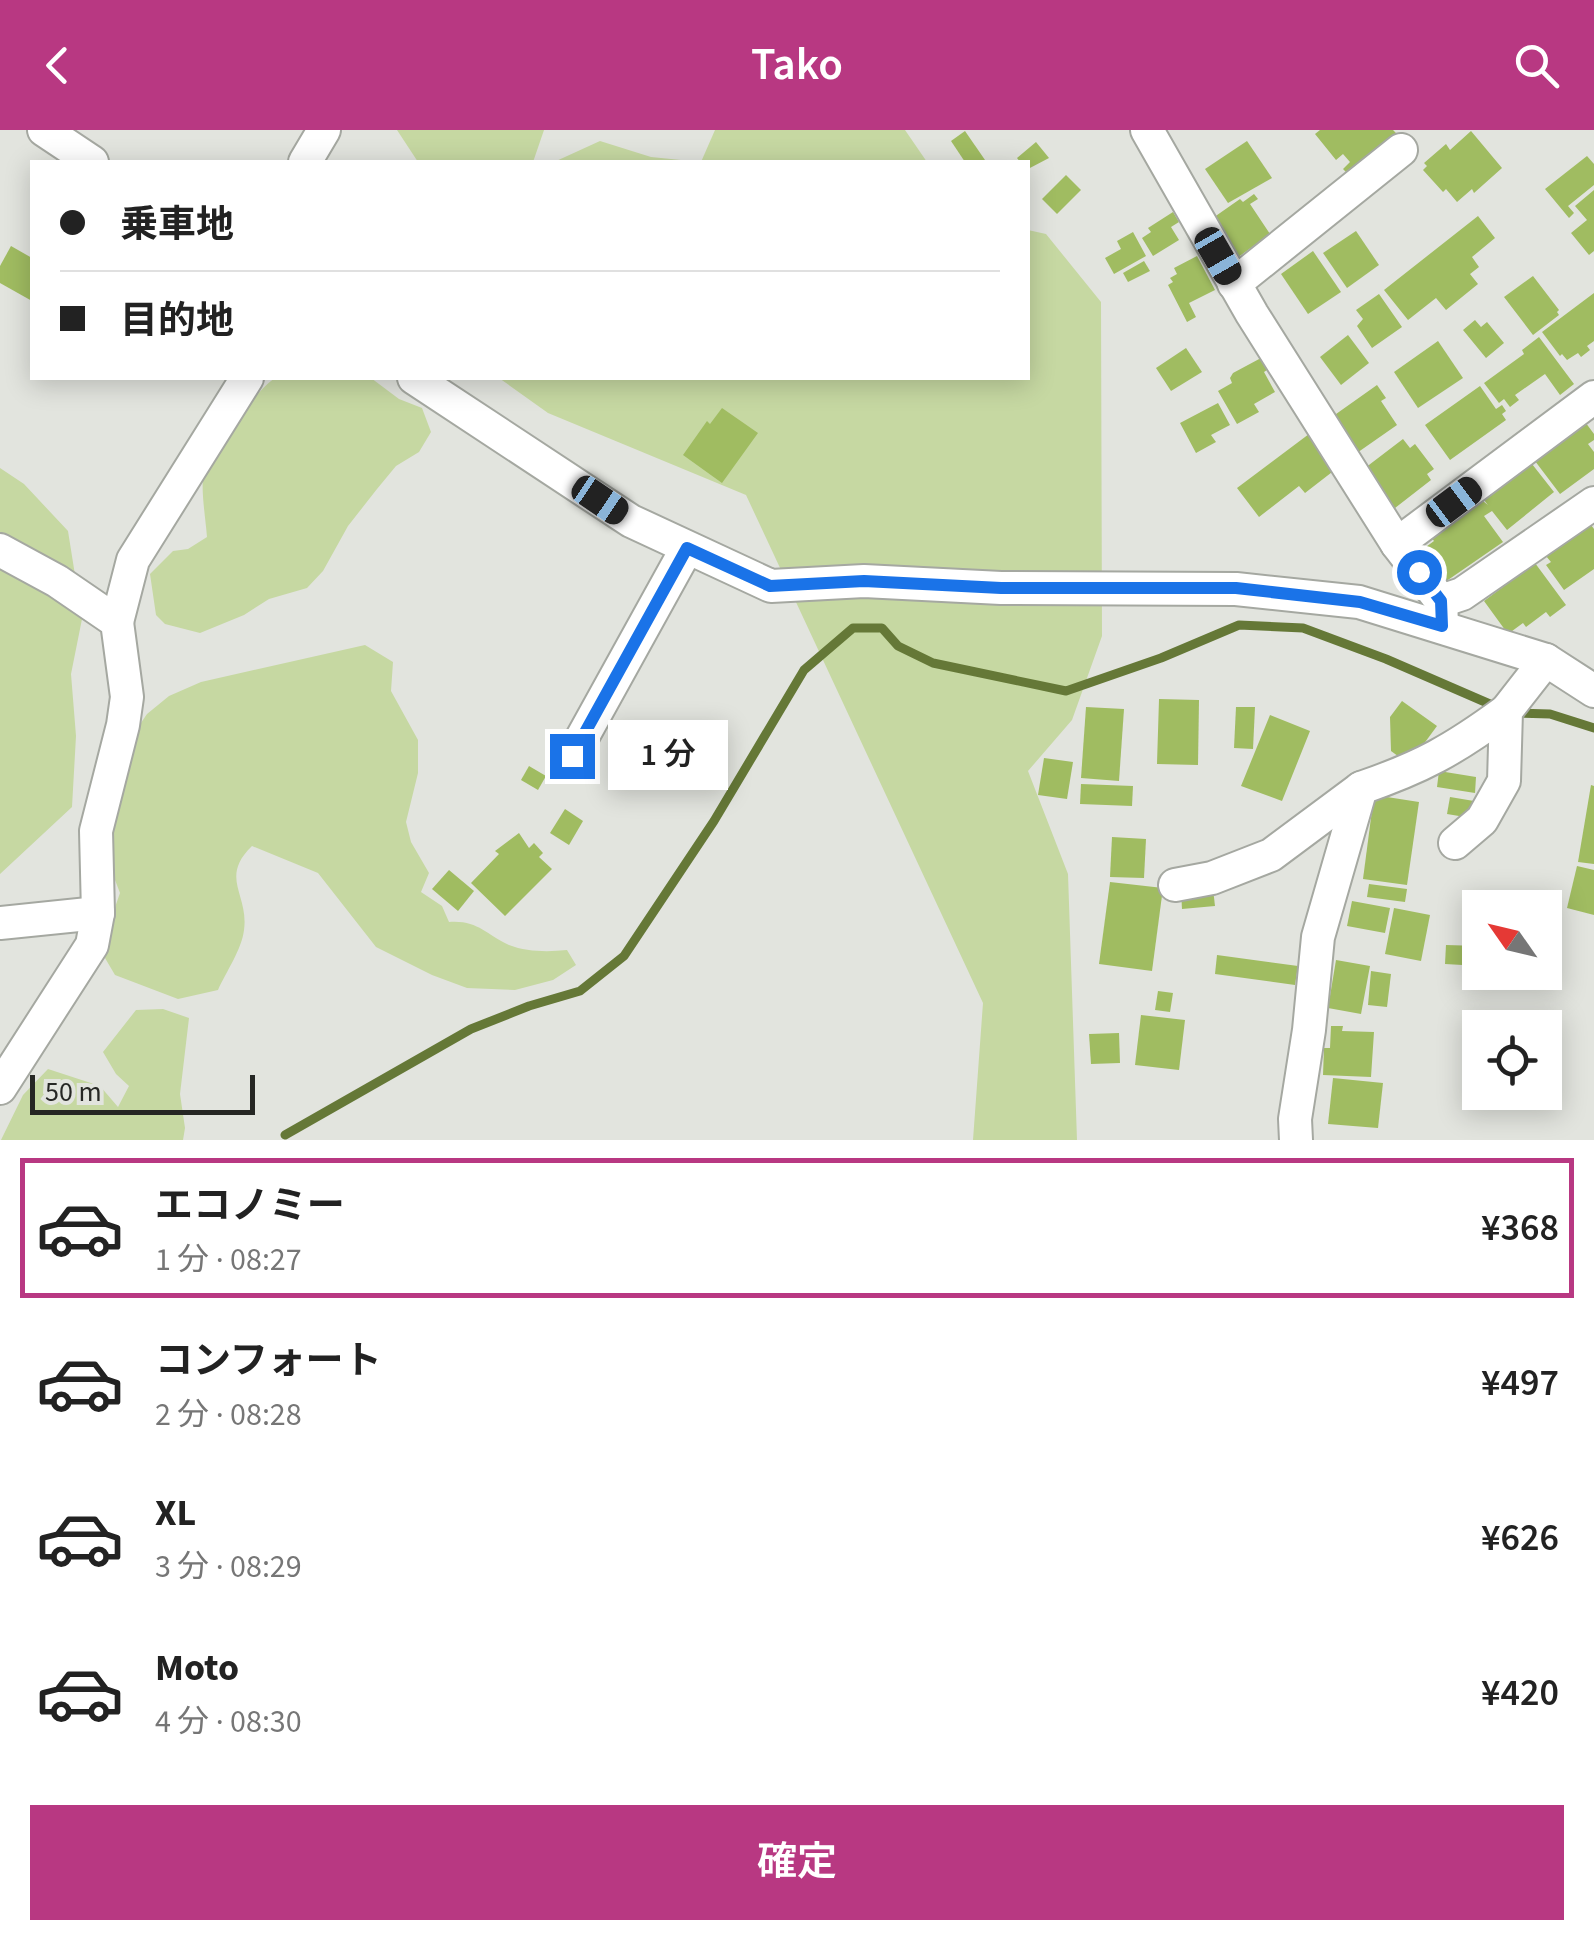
<!DOCTYPE html>
<html lang="ja">
<head>
<meta charset="utf-8">
<style>
	body { margin:0; font-family:"Source Sans 3","Noto Sans JP",sans-serif; background:#f6f6f6; color:#222; height:100vh; display:flex; flex-direction:column; font-size:38px; white-space:nowrap }
	* { box-sizing:border-box; margin:0 }
	p { font-size:32px; color:#767676 }
	.icon { flex:none; width:55px; height:55px; fill:none; stroke:currentColor; stroke-width:2; stroke-linecap:round; stroke-linejoin:round }
	.map { position:relative; height:1010px; overflow:hidden }
	.drawer { display:flex; flex-direction:column; background:#fff; flex:1 }
	.drawer>* { flex:none }
	.top-card { position:absolute; left:30px; top:30px; width:1000px; height:220px; border-radius:0px; box-shadow:0 5px 25px #0003; display:grid; align-content:center; height:220px; padding:0 30px; background:#fff }
	.needle { width:65px; rotate:304deg }
	.fabs { position:absolute; left:1462px; top:760px; display:grid; gap:20px }
	.fabs a { display:grid; place-items:center; width:100px; height:100px; border-radius:0px; background:#fff; box-shadow:0 5px 25px #0003; font-size:50px }
	.scale { position:absolute; left:30px; bottom:25px; width:225px; box-sizing:border-box; padding-left:10px; border:5px solid #262724; border-top:0; font-size:28px; line-height:35px; white-space:nowrap; color:#262724; -webkit-text-stroke:8px #e2e4de; paint-order:stroke }
	.end { position:absolute; width:45px; height:45px; margin:-22px; border:12px solid #1a73e8; background:#fff; box-shadow:0 0 0 5px #fff }
	.from { border-radius:50% }
	.bubble { position:absolute; height:70px; border-radius:0px; background:#fff; box-shadow:0 5px 25px #0003; font-size:32px; font-weight:600; line-height:70px; text-align:center }
	.car { position:absolute; width:30px; height:60px; margin:-30px -15px; border-radius:12px; box-shadow:0 0 8px 2px #0007; background:linear-gradient(#222 24%,#8ab4d8 0 40%,#222 0 76%,#8ab4d8 0 86%,#222 0) }
	.top-card b { display:flex; align-items:center; gap:35px; height:95px; font-size:38px }
	.top-card b+b { border-top:2px solid #e0e0e0 }
	.top-card i { width:25px; height:25px; background:#222 }
	ul { padding:18px 0 0; list-style:none }
	li { display:flex; align-items:center; gap:30px; height:140px; margin:0 20px 15px; padding:0 10px; border:5px solid transparent; border-radius:0px }
	li div { flex:1 }
	li b { display:block; font-size:38px }
	li em { font-style:normal; font-weight:600 }
	li.active { border-color:#b83882 }
	li>.icon { width:90px; height:90px; stroke-width:1.5 }
	.action { display:flex; gap:20px; margin-top:auto; padding:20px 30px }
	.action a { flex:1; height:115px; border-radius:0px; background:#b83882; color:#fff; font-size:40px; font-weight:600; line-height:115px; text-align:center }
	header { display:flex; justify-content:space-between; align-items:center; height:130px; padding:0 30px; background:#b83882; color:#fff; font-size:45px; font-weight:600 }
	.map>svg:first-child { display:block }
	.green { fill:#c6d8a2 }
	.lines { fill:none; stroke-linecap:round; stroke-linejoin:round }
	.stream { stroke:#657837; stroke-width:9 }
	.building { fill:#a0bc61 }
	.minor-casing { stroke:#a5a8a1; stroke-width:36 }
	.minor { stroke:#fff; stroke-width:32 }
	.route { stroke:#1a73e8; stroke-width:12 }
</style>
</head>
<body>
<header><svg class="icon" aria-label="back" viewBox="0 0 24 24"><path d="M15 5l-7 7 7 7"/></svg>Tako<svg class="icon" aria-label="search" viewBox="0 0 24 24"><circle cx="10" cy="10" r="6"/><path d="M15 15l6 6"/></svg></header>
<div class="map">
<svg width="1594" height="1010" viewBox="0 0 1594 1010">
	<rect width="100%" height="100%" fill="#e2e4de"/>
	<!-- green -->
	<g class="green">
		<polygon points="397,0 544,0 533,32 418,32"/>
		<polygon points="715,0 905,0 927,32 554,32 600,11 651,27 701,32"/>
		<polygon points="1028,100 1046,104 1101,172 1102,506 1072,590 1028,641 1068,744 1077,1010 973,1010 983,873 746,365 548,283 499,248 1028,248"/>
		<path d="M 275,248 L 371,248 L 399,269 L 422,278 L 431,302 L 419,322 L 396,336 L 377,359 L 348,396 L 323,441 L 307,458 L 269,469 L 244,485 L 200,503 L 165,494 L 156,485 L 150,444 L 173,421 L 188,419 L 207,407 C 206,391 200,357 204,343 C 210,323 257,259 275,248 Z"/>
		<polygon points="0,338 24,354 68,401 82,489 71,544 76,606 72,677 0,744"/>
		<path d="M 365,515 L 393,532 L 391,561 L 418,610 L 418,643 L 406,692 L 411,712 L 429,743 L 421,762 L 442,776 L 449,792 C 478,790 485,804 509,815 C 527,822 548,822 567,820 L 576,835 L 553,850 L 515,860 L 467,858 L 432,845 L 376,817 L 318,743 L 252,716 C 219,748 249,764 244,800 C 242,819 226,842 218,860 L 178,869 L 115,845 L 105,828 L 106,803 L 120,763 L 107,729 L 126,615 L 147,584 L 169,566 L 201,552 Z"/>
		<polygon points="163,879 189,888 180,964 185,998 183,1010 1,1010 23,965 48,939 100,956 118,977 129,956 116,944 103,922 136,880"/>
	</g>
	<g class="lines">
		<!-- stream -->
		<g class="stream">
			<polyline points="1514,583 1550,584 1594,598"/>
			<polyline points="285,1005 471,899 529,876 580,861 624,826 714,691 804,540 853,498 882,498 898,516 933,533 1066,561 1161,528 1239,495 1303,498 1386,529 1499,578"/>
		</g>
	</g>
	<!-- building -->
	<g class="building">
		<polygon points="1320,0 1393,0 1400,7 1381,25 1376,19 1348,44 1343,39 1350,32 1343,24 1336,30 1315,4"/>
		<polygon points="965,1 985,30 981,32 965,32 951,11"/>
		<polygon points="1471,1 1502,38 1474,63 1472,59 1457,72 1446,59 1443,62 1423,40 1427,36 1424,33 1446,14 1450,20"/>
		<polygon points="1247,11 1272,48 1228,73 1205,39"/>
		<polygon points="1036,12 1049,28 1028,39 1028,32 1020,32 1017,28"/>
		<polygon points="1587,26 1594,34 1594,55 1568,76 1574,83 1569,88 1545,59"/>
		<polygon points="1066,45 1081,60 1057,84 1042,69"/>
		<polygon points="1594,60 1594,121 1589,125 1571,103 1587,90 1575,76"/>
		<polygon points="1254,64 1258,69 1250,74 1270,104 1237,128 1210,90 1240,69 1243,72"/>
		<polygon points="1173,82 1179,92 1171,97 1179,110 1153,126 1142,108 1151,102 1148,98"/>
		<polygon points="1478,86 1495,108 1472,127 1479,137 1470,144 1478,154 1446,180 1436,168 1408,190 1384,160"/>
		<polygon points="1356,101 1379,135 1347,158 1323,123"/>
		<polygon points="1133,102 1146,126 1114,144 1105,128 1121,119 1117,111"/>
		<polygon points="11,116 32,128 32,171 0,153 0,136"/>
		<polygon points="1313,121 1341,162 1308,184 1281,144"/>
		<polygon points="1197,126 1215,160 1189,173 1196,187 1187,192 1168,155 1173,152 1170,148 1177,144 1174,138"/>
		<polygon points="1144,131 1150,141 1128,152 1123,143"/>
		<polygon points="1533,146 1559,180 1557,182 1559,185 1533,205 1504,167"/>
		<polygon points="1594,163 1594,211 1587,216 1590,220 1581,227 1578,223 1567,230 1562,224 1560,226 1542,202"/>
		<polygon points="1379,164 1402,197 1372,218 1357,196 1363,189 1356,180"/>
		<polygon points="1475,190 1481,197 1487,192 1504,213 1486,228 1463,200"/>
		<polygon points="1348,205 1369,233 1341,255 1320,227"/>
		<polygon points="1539,207 1574,254 1560,265 1545,244 1515,265 1519,270 1510,277 1504,269 1499,273 1484,253 1524,224 1522,220"/>
		<polygon points="1438,211 1463,248 1418,278 1394,242"/>
		<polygon points="1186,218 1202,242 1171,261 1156,238"/>
		<polygon points="1261,228 1267,240 1264,242 1275,262 1254,274 1259,282 1237,294 1218,261 1232,253 1230,248 1233,243"/>
		<polygon points="1377,255 1386,268 1381,271 1397,295 1354,325 1329,289"/>
		<polygon points="1480,256 1496,279 1502,275 1506,281 1502,284 1506,290 1450,330 1425,295"/>
		<polygon points="1218,273 1230,295 1211,305 1216,312 1196,323 1180,293"/>
		<polygon points="722,278 758,303 722,353 683,325 707,291 710,294"/>
		<polygon points="1580,285 1594,304 1594,310 1588,314 1594,322 1594,339 1560,364 1535,331 1532,334 1554,362 1507,400 1492,381 1484,386 1503,412 1445,452 1419,422 1434,411 1428,403 1479,368 1488,375 1480,365"/>
		<polygon points="1309,304 1336,339 1305,363 1299,356 1259,387 1237,358"/>
		<polygon points="1403,309 1410,318 1415,314 1434,339 1427,344 1431,350 1395,378 1385,374 1365,338"/>
		<polygon points="1591,395 1594,399 1594,439 1564,460 1546,435 1551,432 1546,426"/>
		<polygon points="1535,433 1566,475 1550,487 1546,482 1526,497 1523,493 1508,504 1484,471"/>
		<polygon points="1159,569 1199,570 1198,635 1157,634"/>
		<polygon points="1402,571 1437,596 1409,634 1391,621 1390,587"/>
		<polygon points="1086,577 1124,579 1119,651 1081,648"/>
		<polygon points="1236,577 1255,577 1253,619 1234,618"/>
		<polygon points="1270,585 1310,601 1282,671 1241,656"/>
		<polygon points="1044,628 1073,632 1067,669 1038,665"/>
		<polygon points="529,636 546,646 538,660 521,650"/>
		<polygon points="1439,641 1476,647 1475,663 1437,657"/>
		<polygon points="1081,654 1133,656 1132,676 1080,674"/>
		<polygon points="1591,655 1594,656 1594,734 1578,732"/>
		<polygon points="1374,665 1419,672 1407,755 1363,749"/>
		<polygon points="1450,667 1474,671 1471,688 1447,684"/>
		<polygon points="565,679 583,691 569,715 550,703"/>
		<polygon points="519,703 529,718 534,713 543,723 539,727 552,739 505,786 471,753 499,724 495,721"/>
		<polygon points="1112,707 1146,709 1144,748 1110,747"/>
		<polygon points="1577,736 1594,740 1594,785 1567,778"/>
		<polygon points="449,740 474,761 458,781 432,759"/>
		<polygon points="1110,752 1163,758 1152,841 1099,834"/>
		<polygon points="1369,754 1407,759 1405,772 1367,767"/>
		<polygon points="1213,759 1215,776 1182,779 1181,761"/>
		<polygon points="1352,771 1390,778 1385,803 1347,796"/>
		<polygon points="1394,778 1430,785 1421,831 1385,824"/>
		<polygon points="1446,815 1480,816 1480,836 1445,834"/>
		<polygon points="1217,825 1298,836 1295,855 1215,844"/>
		<polygon points="1336,830 1370,836 1361,884 1328,878"/>
		<polygon points="1371,841 1391,844 1387,877 1368,875"/>
		<polygon points="1158,861 1173,863 1170,882 1155,880"/>
		<polygon points="1141,885 1185,890 1179,940 1135,935"/>
		<polygon points="1331,896 1343,896 1342,901 1374,902 1371,947 1323,945 1324,918 1330,918"/>
		<polygon points="1119,903 1120,933 1091,934 1089,904"/>
		<polygon points="1333,948 1383,953 1378,998 1328,994"/>
	</g>
	<g class="lines">
		<defs>
			<g id="minor">
				<polyline points="44,0 92,32"/>
				<polyline points="1147,0 1252,184 1397,414 1441,471 1442,495"/>
				<polyline points="305,32 324,0"/>
				<polyline points="1234,154 1401,20"/>
				<polyline points="414,248 631,391 771,456 864,451 1001,458 1236,459 1359,472 1546,530 1594,561"/>
				<polyline points="1397,414 1594,267"/>
				<polyline points="0,420 57,451 117,492 127,567 123,595 96,701 98,783 92,815 0,958"/>
				<polyline points="1441,471 1462,464 1594,373"/>
				<polyline points="117,492 133,430 247,248"/>
				<polyline points="572,626 687,418"/>
				<polyline points="1455,713 1482,690 1504,651 1506,581 1546,530"/>
				<polyline points="1175,755 1212,748 1271,725 1361,658"/>
				<polyline points="0,793 98,783"/>
				<path d="M 1296,1010 L 1295,989 L 1309,900 L 1318,807 L 1361,658 C 1422,637 1453,620 1506,581"/>
			</g>
		</defs>
		<!-- minor casing -->
		<use href="#minor" class="minor-casing"/>
		<!-- minor -->
		<use href="#minor" class="minor"/>
	</g>
	<g class="lines">
		<!-- route -->
		<polyline class="route" points="572,626 687,418 770,456 864,451 1001,458 1236,458 1360,472 1442,496 1441,471 1419,442"/>
	</g>
</svg>
<div class="fabs">
<a><svg class="needle" viewBox="-14 -14 28 28"><path d="M0-13l5 13h-10z" fill="#e53935"/><path d="M0 13l5-13h-10z" fill="#767676"/></svg></a>
<a><svg class="icon" aria-label="locate" viewBox="0 0 24 24"><circle cx="12" cy="12" r="6"/><path d="M12 2v4M12 18v4M2 12h4M18 12h4"/></svg></a>
</div>
<div class="scale">50 m</div>
<i class="end from" style="left:1419px;top:442px"></i>
<i class="end" style="left:572px;top:626px"></i>
<div class="bubble" style="left:608px;top:590px;width:120px">1 分</div>
<i class="car" style="left:1218px;top:126px;rotate:150deg"></i>
<i class="car" style="left:600px;top:370px;rotate:124deg"></i>
<i class="car" style="left:1454px;top:372px;rotate:53deg"></i>
<div class="top-card">
<b><i class="from"></i>乗車地</b>
<b><i></i>目的地</b>
</div>
</div>
<section class="drawer">
<ul>
<li class="active"><svg class="icon" aria-label="car" viewBox="0 0 24 24"><path d="M5 17H2v-5l4-1 3-4h7l3 4 3 1v5h-3M9 17h6M6 11h13"/><circle cx="7" cy="17" r="2"/><circle cx="17" cy="17" r="2"/></svg><div><b>エコノミー</b><p>1 分 · 08:27</p></div><em>¥368</em></li>
<li><svg class="icon" aria-label="car" viewBox="0 0 24 24"><path d="M5 17H2v-5l4-1 3-4h7l3 4 3 1v5h-3M9 17h6M6 11h13"/><circle cx="7" cy="17" r="2"/><circle cx="17" cy="17" r="2"/></svg><div><b>コンフォート</b><p>2 分 · 08:28</p></div><em>¥497</em></li>
<li><svg class="icon" aria-label="car" viewBox="0 0 24 24"><path d="M5 17H2v-5l4-1 3-4h7l3 4 3 1v5h-3M9 17h6M6 11h13"/><circle cx="7" cy="17" r="2"/><circle cx="17" cy="17" r="2"/></svg><div><b>XL</b><p>3 分 · 08:29</p></div><em>¥626</em></li>
<li><svg class="icon" aria-label="car" viewBox="0 0 24 24"><path d="M5 17H2v-5l4-1 3-4h7l3 4 3 1v5h-3M9 17h6M6 11h13"/><circle cx="7" cy="17" r="2"/><circle cx="17" cy="17" r="2"/></svg><div><b>Moto</b><p>4 分 · 08:30</p></div><em>¥420</em></li>
</ul>
<div class="action"><a>確定</a></div>
</section>
</body>
</html>
